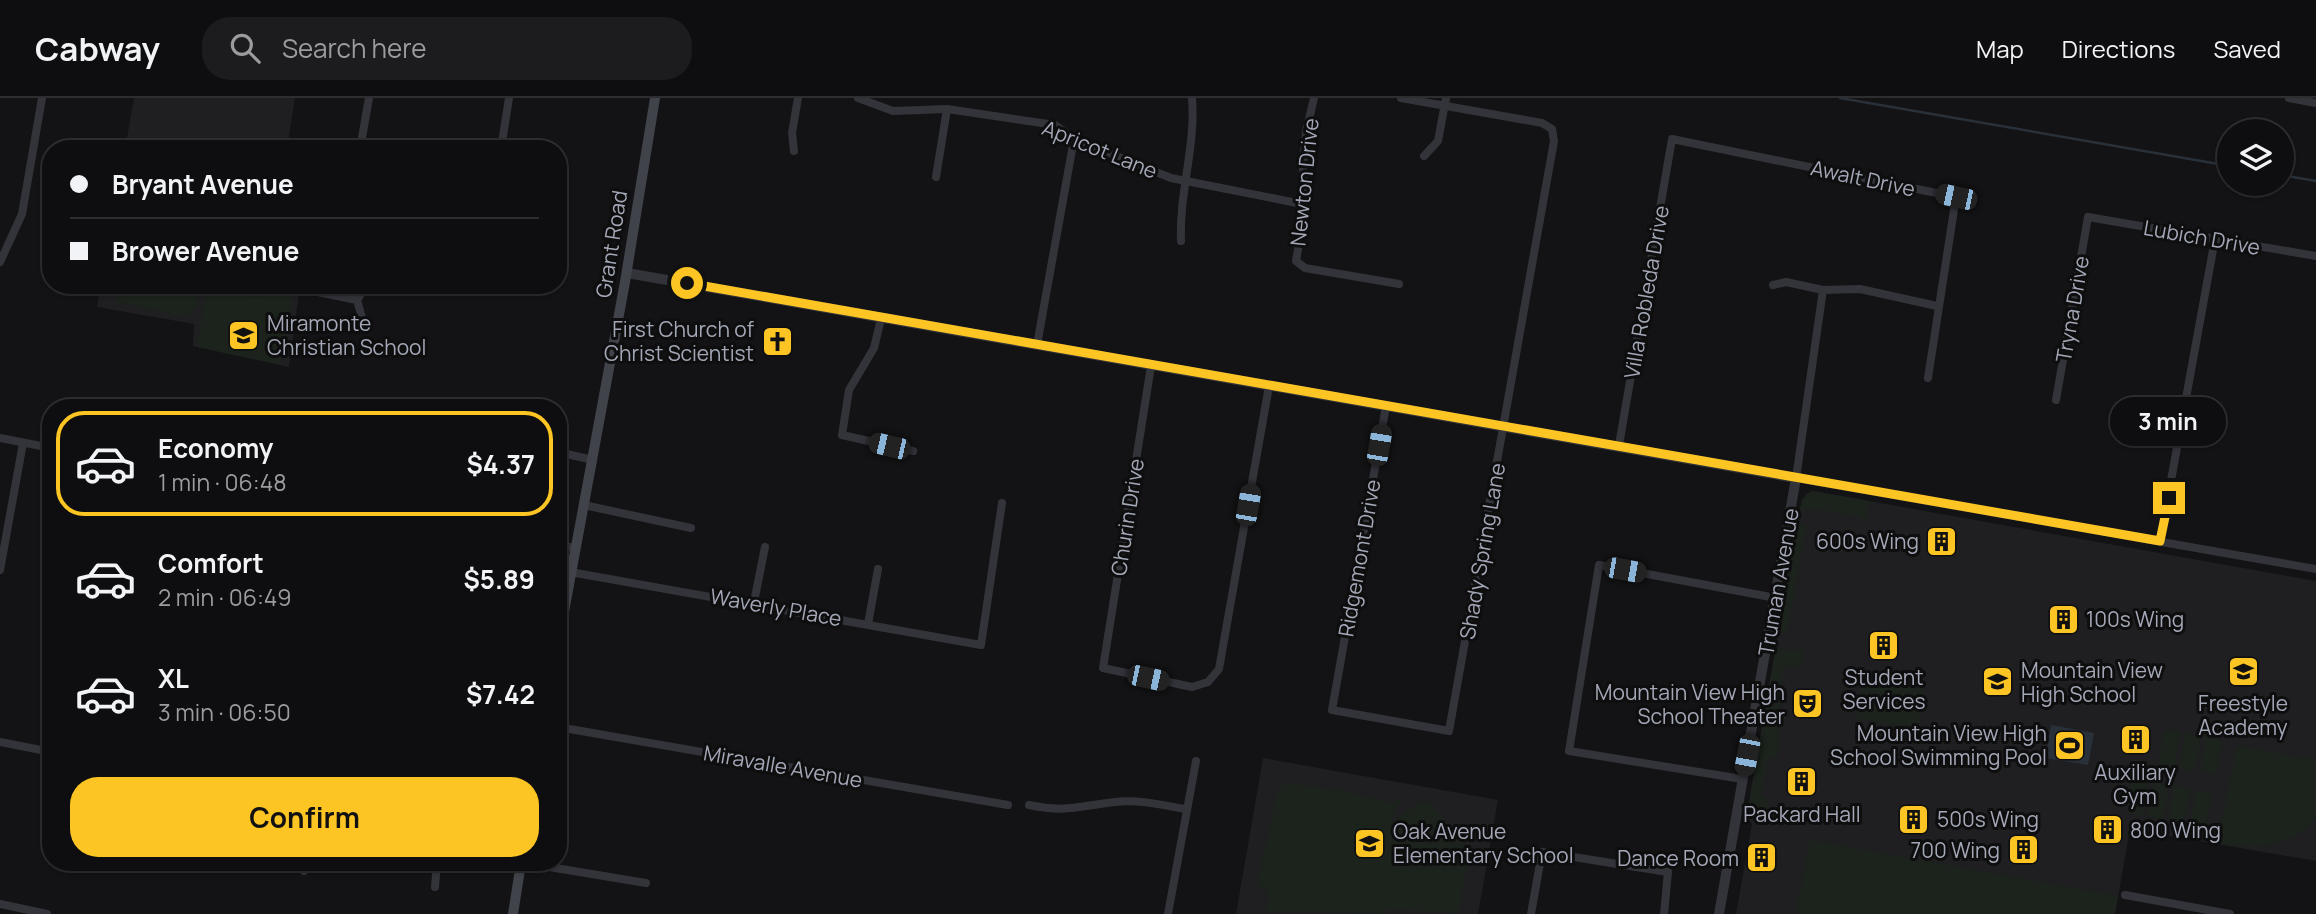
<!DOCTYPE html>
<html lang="en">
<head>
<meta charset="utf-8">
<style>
	body { margin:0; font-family:Manrope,sans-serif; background:#1c1c1e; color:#f1f3f6; height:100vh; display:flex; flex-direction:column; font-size:26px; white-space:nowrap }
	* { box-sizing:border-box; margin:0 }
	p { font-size:23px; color:#9b9c9f }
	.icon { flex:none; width:38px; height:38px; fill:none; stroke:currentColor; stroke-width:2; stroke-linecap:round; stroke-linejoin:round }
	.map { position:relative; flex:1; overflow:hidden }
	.panel { position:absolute; left:42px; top:301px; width:525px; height:472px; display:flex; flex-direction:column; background:#0e0e10; border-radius:28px; box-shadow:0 2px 5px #0004,0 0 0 2px #2e2e30 }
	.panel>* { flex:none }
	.banner { position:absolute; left:42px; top:42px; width:525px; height:154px; border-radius:28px; box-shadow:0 2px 5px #0004,0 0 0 2px #2e2e30; display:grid; align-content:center; height:154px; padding:0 28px; background:#0e0e10 }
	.controls { position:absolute; left:2217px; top:21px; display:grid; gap:14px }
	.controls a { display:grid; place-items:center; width:77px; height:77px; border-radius:50%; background:#0e0e10; box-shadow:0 2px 5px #0004,0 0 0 2px #2e2e30; font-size:35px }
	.end { position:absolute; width:32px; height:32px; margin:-16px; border:9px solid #fcc523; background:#111; box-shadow:0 0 0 4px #111 }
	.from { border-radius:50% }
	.bubble { position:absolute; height:49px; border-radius:24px; background:#0e0e10; box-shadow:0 2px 5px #0004,0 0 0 2px #2e2e30; font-size:23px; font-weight:700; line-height:49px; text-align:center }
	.car { position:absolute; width:21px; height:42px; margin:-21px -10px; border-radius:9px; box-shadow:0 0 5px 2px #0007; background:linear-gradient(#222 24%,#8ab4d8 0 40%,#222 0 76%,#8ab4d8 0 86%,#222 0) }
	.banner b { display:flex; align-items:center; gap:24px; height:66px; font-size:26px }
	.banner b+b { border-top:2px solid #2e2e30 }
	.banner i { width:18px; height:18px; background:#f1f3f6 }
	ul { padding:12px 0 0; list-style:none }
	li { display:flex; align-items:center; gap:21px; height:105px; margin:0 14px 10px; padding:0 14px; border:4px solid transparent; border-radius:28px }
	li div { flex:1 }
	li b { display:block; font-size:26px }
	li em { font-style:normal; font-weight:700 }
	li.current { border-color:#fcc523 }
	li>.icon { width:63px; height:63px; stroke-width:1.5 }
	.button { display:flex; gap:14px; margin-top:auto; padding:14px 28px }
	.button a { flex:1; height:80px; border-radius:28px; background:#fcc523; color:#111; font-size:28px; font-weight:700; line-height:80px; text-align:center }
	header { display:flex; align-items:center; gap:42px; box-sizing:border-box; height:98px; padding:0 35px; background:#0e0e10; border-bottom:2px solid #2e2e30 }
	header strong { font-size:33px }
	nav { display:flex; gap:38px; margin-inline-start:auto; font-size:24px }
	.search { width:490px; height:63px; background:#1c1c1e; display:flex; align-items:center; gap:18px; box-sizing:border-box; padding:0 24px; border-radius:28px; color:#9b9c9f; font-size:26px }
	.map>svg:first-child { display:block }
	.built { fill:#1f1f22 }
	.green { fill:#1b231c }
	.water { fill:#283039 }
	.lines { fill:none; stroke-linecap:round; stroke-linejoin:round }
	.stream { stroke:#283039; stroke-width:2.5 }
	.minor { stroke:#33343a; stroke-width:8 }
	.tertiary { stroke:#33343a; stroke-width:10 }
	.secondary { stroke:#41434a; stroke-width:10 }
	.route { stroke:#fcc523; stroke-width:9 }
	.labels { text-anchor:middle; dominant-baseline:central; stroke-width:6; stroke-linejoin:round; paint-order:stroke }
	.street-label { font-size:21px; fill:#a3a7b6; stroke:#0e0e0f }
	.poi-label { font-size:21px; fill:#a3a7b6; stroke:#0e0e0f; text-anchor:start }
</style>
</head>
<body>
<header>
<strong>Cabway</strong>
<div class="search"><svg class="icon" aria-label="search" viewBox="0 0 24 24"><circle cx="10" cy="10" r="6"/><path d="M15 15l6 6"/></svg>Search here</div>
<nav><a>Map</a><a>Directions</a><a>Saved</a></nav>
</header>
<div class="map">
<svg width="2316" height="816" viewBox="0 0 2316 816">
	<rect width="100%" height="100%" fill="#131315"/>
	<!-- built -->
	<g class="built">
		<polygon points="134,0 295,0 287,51 125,51"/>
		<polygon points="101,187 300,187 289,269 193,248 194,226 97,209"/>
		<polygon points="1813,393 2316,483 2316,763 2130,731 2115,816 1736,816 1752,726 1747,719 1750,697 1797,425 1802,401"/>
		<polygon points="1263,660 1498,702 1478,816 1236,816"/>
	</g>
	<!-- green -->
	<g class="green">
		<path d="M 112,187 L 201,187 C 198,202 198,213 183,218 L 118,204 Z"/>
		<polygon points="260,187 294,187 281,267 197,249 207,190 258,199"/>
		<polygon points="1813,393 1870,403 1864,426 1860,419 1811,410 1811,413 1800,411 1806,396"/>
		<polygon points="1797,425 1806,427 1787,535 1778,534"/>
		<polygon points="1776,550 1803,554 1801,567 1783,569 1777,661 1768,660 1761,699 1768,701 1766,723 1747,719"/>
		<polygon points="1862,582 1924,592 1917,631 1856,620"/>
		<polygon points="2164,632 2180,635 2174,669 2158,666"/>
		<polygon points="2185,635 2201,638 2195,673 2179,670"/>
		<polygon points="2206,639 2222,642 2216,676 2200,673"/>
		<path d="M 2237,648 L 2316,662 L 2316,719 C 2294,751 2251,751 2217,745 Z"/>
		<polygon points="2132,681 2148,684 2142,718 2126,715"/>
		<polygon points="2153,684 2169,687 2163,721 2147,718"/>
		<polygon points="1286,685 1341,692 1391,705 1402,702 1394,711 1392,724 1421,704 1431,706 1466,749 1461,754 1467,761 1459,816 1389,811 1385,816 1266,814 1269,796 1264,789 1257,788 1278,691"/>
		<polygon points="2174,688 2190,691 2184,725 2168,722"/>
		<polygon points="2196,692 2212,695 2206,729 2190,726"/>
		<polygon points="1810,742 2118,798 2115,816 1796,816"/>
	</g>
	<!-- water -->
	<polygon class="water" points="2051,627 2094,635 2088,667 2045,660"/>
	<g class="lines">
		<!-- stream -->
		<g class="stream">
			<polyline points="1840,0 2230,68"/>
			<polyline points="2282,77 2316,83"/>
		</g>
		<!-- minor -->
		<g class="minor">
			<polyline points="858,0 893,13 947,11 1055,27 1074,41 1171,80 1302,106"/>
			<polyline points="1314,0 1306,34 1303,67 1304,117 1296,163 1305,170 1399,186"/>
			<polyline points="2289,0 2316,5"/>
			<polyline points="360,51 369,0"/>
			<polyline points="501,51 509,0"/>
			<polyline points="794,53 792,35 798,0"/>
			<polyline points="1424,58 1438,43 1446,0"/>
			<polyline points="936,79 947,11"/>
			<path d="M 1181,143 C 1179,94 1196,48 1192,0"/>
			<polyline points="0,164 22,116 42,0"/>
			<polyline points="1773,187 1786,184 1823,192 1860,191 1937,208"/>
			<polyline points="308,192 357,202"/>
			<polyline points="1823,192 1796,380 2316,471"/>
			<polyline points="881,221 874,250 849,292 842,337 913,353"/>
			<polyline points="363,223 357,202 367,187"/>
			<polyline points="1037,247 1074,41"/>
			<polyline points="1151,268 1103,570 1192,589 1208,584 1219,571 1269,288"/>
			<polyline points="2056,302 2088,119 2316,158"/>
			<polyline points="1386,308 1332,612 1449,633 1554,43 1552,31 1542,25 1401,0"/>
			<polyline points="0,340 51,350"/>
			<polyline points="1619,347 1672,41 1956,99 1928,280"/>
			<polyline points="558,354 593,362"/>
			<polyline points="584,407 691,430"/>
			<polyline points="2160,443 2215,141"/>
			<polyline points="558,447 575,450"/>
			<polyline points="0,472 23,345"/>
			<polyline points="570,474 981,547 1002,405"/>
			<polyline points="754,504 765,449"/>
			<polyline points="868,526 878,471"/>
			<polyline points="558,629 1008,707"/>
			<polyline points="0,644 51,654"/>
			<polyline points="1742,681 1569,653 1599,467 1776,500"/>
			<path d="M 1029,707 C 1067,715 1078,708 1115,704 C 1138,701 1162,707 1185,711"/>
			<polyline points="525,765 646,785"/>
			<polyline points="304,773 312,765"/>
			<polyline points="435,789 437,765"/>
			<polyline points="2125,797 2230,816"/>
			<polyline points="0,806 47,816"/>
			<polyline points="1168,816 1196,663"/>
			<polyline points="1531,816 1542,754 1668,774 1664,816"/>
		</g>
		<!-- tertiary -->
		<polyline class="tertiary" points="627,175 1796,380 1719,816"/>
		<!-- secondary -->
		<g class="secondary">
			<polyline points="558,546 625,184 655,0"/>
			<polyline points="513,816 521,765"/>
		</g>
	</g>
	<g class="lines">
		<!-- route -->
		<polyline class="route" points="687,185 2160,443 2169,400"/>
	</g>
	<!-- icons -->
	<defs>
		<symbol id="school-square" viewBox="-11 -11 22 22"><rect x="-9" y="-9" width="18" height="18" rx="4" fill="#fcc523" stroke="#0e0e0f"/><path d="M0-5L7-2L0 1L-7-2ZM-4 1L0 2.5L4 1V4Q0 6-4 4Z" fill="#111"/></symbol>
		<symbol id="church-square" viewBox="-11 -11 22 22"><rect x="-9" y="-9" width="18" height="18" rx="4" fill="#fcc523" stroke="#0e0e0f"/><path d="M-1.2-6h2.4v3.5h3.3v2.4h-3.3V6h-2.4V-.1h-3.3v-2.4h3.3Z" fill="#111"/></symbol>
		<symbol id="building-square" viewBox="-11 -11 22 22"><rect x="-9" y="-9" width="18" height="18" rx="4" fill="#fcc523" stroke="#0e0e0f"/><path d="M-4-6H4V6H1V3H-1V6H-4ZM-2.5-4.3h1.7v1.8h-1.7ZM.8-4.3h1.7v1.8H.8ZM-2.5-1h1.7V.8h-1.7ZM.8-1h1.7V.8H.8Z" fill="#111"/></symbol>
		<symbol id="theatre-square" viewBox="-11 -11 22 22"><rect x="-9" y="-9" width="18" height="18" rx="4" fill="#fcc523" stroke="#0e0e0f"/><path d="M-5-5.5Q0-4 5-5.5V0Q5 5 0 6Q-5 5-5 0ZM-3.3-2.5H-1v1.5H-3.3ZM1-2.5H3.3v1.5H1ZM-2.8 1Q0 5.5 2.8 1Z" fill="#111"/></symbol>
		<symbol id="stadium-square" viewBox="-11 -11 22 22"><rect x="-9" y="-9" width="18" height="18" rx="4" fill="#fcc523" stroke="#0e0e0f"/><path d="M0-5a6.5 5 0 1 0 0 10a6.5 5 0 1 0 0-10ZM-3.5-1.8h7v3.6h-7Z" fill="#111"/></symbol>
	</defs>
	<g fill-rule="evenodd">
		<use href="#school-square" x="226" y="220" width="35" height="35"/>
		<use href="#church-square" x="760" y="226" width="35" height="35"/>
		<use href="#building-square" x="1924" y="426" width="35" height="35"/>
		<use href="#building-square" x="2046" y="504" width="35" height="35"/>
		<use href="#building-square" x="1866" y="530" width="35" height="35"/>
		<use href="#school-square" x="2226" y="556" width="35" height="35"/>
		<use href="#school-square" x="1980" y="566" width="35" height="35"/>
		<use href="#theatre-square" x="1790" y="588" width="35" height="35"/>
		<use href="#building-square" x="2118" y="624" width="35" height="35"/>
		<use href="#stadium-square" x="2052" y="630" width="35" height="35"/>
		<use href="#building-square" x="1784" y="666" width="35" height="35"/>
		<use href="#building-square" x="1896" y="704" width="35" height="35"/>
		<use href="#building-square" x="2090" y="714" width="35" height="35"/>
		<use href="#school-square" x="1352" y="728" width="35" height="35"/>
		<use href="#building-square" x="2006" y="734" width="35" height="35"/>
		<use href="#building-square" x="1744" y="742" width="35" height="35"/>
	</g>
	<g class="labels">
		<!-- street labels -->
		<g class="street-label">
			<text transform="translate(1100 51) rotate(22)">Apricot Lane</text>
			<text transform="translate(1863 80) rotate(12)">Awalt Drive</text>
			<text transform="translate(1304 84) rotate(-84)">Newton Drive</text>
			<text transform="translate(2202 139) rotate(10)">Lubich Drive</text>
			<text transform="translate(611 146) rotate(-81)">Grant Road</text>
			<text transform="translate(1646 194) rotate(-80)">Villa Robleda Drive</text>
			<text transform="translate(2072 211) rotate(-80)">Tryna Drive</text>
			<text transform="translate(1127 419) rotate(-81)">Churin Drive</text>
			<text transform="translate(1482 453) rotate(-80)">Shady Spring Lane</text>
			<text transform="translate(1359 460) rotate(-80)">Ridgemont Drive</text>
			<text transform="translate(1778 484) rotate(-80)">Truman Avenue</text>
			<text transform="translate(776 509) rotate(10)">Waverly Place</text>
			<text transform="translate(783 668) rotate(10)">Miravalle Avenue</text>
		</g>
		<!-- poi labels -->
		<g class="poi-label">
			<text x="267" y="225">Miramonte<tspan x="267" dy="24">Christian School</tspan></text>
			<text x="754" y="231" text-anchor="end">First Church of<tspan x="754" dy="24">Christ Scientist</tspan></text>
			<text x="1919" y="443" text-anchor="end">600s Wing</text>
			<text x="2086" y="521">100s Wing</text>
			<text x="2021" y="572">Mountain View<tspan x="2021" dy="24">High School</tspan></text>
			<text x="1884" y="579" text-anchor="middle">Student<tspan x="1884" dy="24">Services</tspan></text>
			<text x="1785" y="594" text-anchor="end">Mountain View High<tspan x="1785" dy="24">School Theater</tspan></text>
			<text x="2243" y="605" text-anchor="middle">Freestyle<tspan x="2243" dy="24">Academy</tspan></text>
			<text x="2047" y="635" text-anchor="end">Mountain View High<tspan x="2047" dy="24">School Swimming Pool</tspan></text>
			<text x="2135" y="674" text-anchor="middle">Auxiliary<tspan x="2135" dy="24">Gym</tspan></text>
			<text x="1802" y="716" text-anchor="middle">Packard Hall</text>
			<text x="1937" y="721">500s Wing</text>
			<text x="2130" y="732">800 Wing</text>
			<text x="1393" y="733">Oak Avenue<tspan x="1393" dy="24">Elementary School</tspan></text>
			<text x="2000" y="752" text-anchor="end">700 Wing</text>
			<text x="1739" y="760" text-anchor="end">Dance Room</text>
		</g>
	</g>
</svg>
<div class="controls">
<a><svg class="icon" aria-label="layers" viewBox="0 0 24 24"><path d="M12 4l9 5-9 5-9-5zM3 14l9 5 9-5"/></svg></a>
</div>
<i class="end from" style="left:687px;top:185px"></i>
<i class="end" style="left:2169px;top:400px"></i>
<div class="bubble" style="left:2110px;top:299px;width:116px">3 min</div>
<i class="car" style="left:1956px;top:99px;rotate:282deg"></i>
<i class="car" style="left:1379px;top:347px;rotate:10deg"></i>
<i class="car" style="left:889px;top:348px;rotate:283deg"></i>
<i class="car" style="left:1248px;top:407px;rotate:10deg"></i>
<i class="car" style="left:1625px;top:472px;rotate:100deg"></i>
<i class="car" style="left:1148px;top:580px;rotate:102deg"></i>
<i class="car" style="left:1747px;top:657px;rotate:191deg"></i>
<div class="banner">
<b><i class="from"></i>Bryant Avenue</b>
<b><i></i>Brower Avenue</b>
</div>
<section class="panel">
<ul>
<li class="current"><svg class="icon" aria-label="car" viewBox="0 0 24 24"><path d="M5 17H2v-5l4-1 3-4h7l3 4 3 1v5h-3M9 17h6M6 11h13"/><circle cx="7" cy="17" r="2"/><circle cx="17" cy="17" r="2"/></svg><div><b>Economy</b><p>1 min · 06:48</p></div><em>$4.37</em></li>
<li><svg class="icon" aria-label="car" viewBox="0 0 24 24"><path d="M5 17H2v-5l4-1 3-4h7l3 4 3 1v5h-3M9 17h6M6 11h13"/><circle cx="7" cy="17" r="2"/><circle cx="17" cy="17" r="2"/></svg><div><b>Comfort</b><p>2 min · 06:49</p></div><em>$5.89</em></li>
<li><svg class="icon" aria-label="car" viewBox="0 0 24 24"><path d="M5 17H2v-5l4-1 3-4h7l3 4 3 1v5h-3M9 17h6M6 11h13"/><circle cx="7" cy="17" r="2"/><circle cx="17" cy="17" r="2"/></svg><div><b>XL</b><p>3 min · 06:50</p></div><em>$7.42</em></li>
</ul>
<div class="button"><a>Confirm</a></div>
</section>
</div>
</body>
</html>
